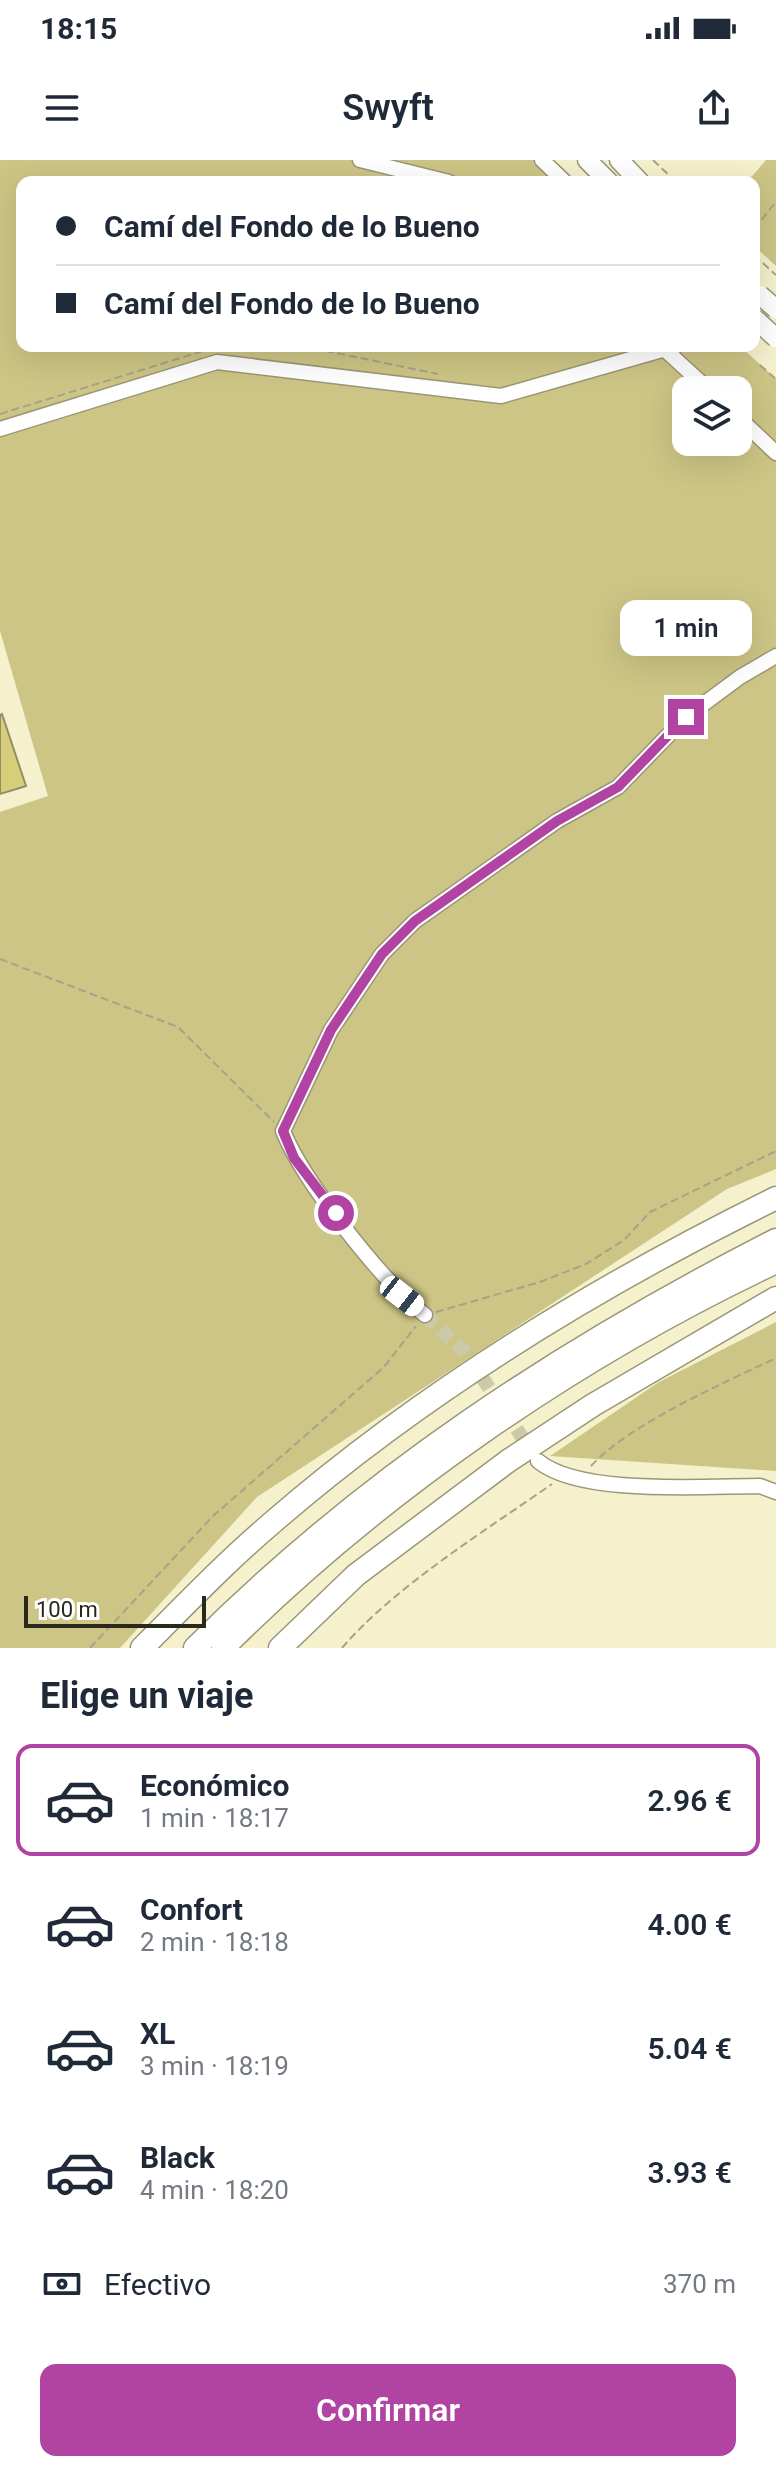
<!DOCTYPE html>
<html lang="es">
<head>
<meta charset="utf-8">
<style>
	body { margin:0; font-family:Roboto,sans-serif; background:#f2f2f3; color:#1f2937; height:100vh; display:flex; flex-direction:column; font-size:30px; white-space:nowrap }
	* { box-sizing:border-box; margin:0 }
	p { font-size:26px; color:#747a83 }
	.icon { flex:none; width:44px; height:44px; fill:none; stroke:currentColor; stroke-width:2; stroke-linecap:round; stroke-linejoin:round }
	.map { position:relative; height:1488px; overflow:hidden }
	.side { display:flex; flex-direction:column; background:#fff; flex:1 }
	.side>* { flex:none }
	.banner { position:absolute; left:16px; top:16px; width:744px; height:176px; border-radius:16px; box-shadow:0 8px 32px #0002; display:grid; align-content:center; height:176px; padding:0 40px; background:#fff }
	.buttons { position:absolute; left:672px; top:216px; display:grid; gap:16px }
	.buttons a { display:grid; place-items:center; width:80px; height:80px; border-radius:16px; background:#fff; box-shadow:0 8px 32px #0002; font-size:40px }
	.scale { position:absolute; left:24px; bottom:20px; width:182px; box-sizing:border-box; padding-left:8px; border:4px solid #29281a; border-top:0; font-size:22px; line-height:28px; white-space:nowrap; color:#29281a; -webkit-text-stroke:6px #fff; paint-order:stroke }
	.end { position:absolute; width:36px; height:36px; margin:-18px; border:10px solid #b144a2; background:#fff; box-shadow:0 0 0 4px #fff }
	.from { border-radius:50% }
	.bubble { position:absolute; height:56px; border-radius:16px; background:#fff; box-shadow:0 8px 32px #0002; font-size:26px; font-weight:600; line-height:56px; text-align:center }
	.car { position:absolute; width:24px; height:48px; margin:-24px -12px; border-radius:10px; box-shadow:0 0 6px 2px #0007; background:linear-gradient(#fff 24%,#345 0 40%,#fff 0 76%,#345 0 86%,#fff 0) }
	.banner b { display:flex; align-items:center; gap:28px; height:76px; font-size:30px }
	.banner b+b { border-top:2px solid #e0e1e3 }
	.banner i { width:20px; height:20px; background:#1f2937 }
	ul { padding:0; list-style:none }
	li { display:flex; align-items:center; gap:24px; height:112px; margin:0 16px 12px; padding:0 24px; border:4px solid transparent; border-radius:16px }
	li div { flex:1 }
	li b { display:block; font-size:30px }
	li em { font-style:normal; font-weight:600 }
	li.on { border-color:#b144a2 }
	li>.icon { width:72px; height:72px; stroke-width:1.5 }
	h2 { padding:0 40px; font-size:36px; line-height:96px }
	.pay { display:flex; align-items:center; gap:20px; height:88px; padding:0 40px; font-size:30px }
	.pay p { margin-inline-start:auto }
	.button { display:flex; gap:16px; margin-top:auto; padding:16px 40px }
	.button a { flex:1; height:92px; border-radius:16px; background:#b144a2; color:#fff; font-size:32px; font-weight:600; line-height:92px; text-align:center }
	.status { display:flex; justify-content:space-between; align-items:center; height:56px; padding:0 40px; background:#fff; direction:ltr }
	.status svg { height:22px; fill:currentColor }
	header { display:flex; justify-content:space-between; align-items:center; height:104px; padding:0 40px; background:#fff; font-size:36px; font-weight:600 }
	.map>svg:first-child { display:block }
	.green { fill:#cdc585; fill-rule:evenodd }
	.building { fill:#d8cd79; stroke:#928e6d; stroke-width:2 }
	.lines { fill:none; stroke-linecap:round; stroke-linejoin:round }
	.minor-tunnel { stroke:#ccc9a9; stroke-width:14; stroke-dasharray:14 7; stroke-linecap:butt }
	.minor-casing { stroke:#9b9776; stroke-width:17 }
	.major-casing { stroke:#9b9776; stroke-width:21 }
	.highway-casing { stroke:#9b9776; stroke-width:25 }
	.path { stroke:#a6a388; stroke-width:2; stroke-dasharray:8 4; stroke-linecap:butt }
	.minor { stroke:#fff; stroke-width:14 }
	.major { stroke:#fff; stroke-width:18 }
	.highway { stroke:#fff; stroke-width:22 }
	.major-bridge-casing { stroke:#9b9776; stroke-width:21; stroke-linecap:butt }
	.major-bridge { stroke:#fff; stroke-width:18 }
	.route { stroke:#b144a2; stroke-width:10 }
</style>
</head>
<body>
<div class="status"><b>18:15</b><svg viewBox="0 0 49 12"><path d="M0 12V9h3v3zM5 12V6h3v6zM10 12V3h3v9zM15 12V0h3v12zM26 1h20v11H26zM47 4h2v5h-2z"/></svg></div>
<header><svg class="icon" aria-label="menu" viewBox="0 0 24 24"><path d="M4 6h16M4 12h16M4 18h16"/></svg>Swyft<svg class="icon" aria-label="share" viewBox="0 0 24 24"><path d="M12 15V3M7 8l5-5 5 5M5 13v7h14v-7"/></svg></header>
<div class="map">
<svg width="776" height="1488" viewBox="0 0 776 1488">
	<rect width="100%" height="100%" fill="#f5f1cd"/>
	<!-- green -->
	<g class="green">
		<path d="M 0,0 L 537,0 L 561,22 L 22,22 L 22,186 L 740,186 L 776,219 L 776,1009 L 727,1029 L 257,1337 L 120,1488 L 0,1488 L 0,652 L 48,636 L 0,471 ZM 686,230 L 738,230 L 738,282 L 686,282 Z"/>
		<polygon points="766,0 776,0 776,106 754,86 754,22 747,22"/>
		<polygon points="776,1162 776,1311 550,1296 659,1222"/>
	</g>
	<!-- building -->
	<polygon class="building" points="2,554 26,626 0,634 0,555"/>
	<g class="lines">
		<!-- minor-tunnel -->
		<polyline class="minor-tunnel" points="425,1155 465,1192 532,1292"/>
		<defs>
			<g id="minor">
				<polyline points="360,0 449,22"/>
				<polyline points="542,0 565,22"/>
				<polyline points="661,186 709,230"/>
				<polyline points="738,257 776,293"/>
				<polyline points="0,269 217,202 501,236 676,186"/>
				<path d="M 425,1155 C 382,1121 303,1021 283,971 L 331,870 L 382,794 L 415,761 L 557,661 L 618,627 L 686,557 L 740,517 L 776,496"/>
				<path d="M 538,1301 C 580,1336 705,1326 760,1326 L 776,1332"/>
			</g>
			<g id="major">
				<polyline points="587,0 609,22"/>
				<polyline points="619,0 640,22"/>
			</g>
			<g id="highway">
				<path d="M 142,1488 C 185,1445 227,1401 273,1362 C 424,1231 597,1126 776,1038"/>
				<path d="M 195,1488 C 365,1318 562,1189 776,1080"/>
				<path d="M 223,1488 C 379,1332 576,1196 776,1102"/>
				<polyline points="280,1488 356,1415 508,1301 593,1245 776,1138"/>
			</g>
		</defs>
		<!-- minor casing -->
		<use href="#minor" class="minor-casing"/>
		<!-- major casing -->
		<use href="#major" class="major-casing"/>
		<!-- highway casing -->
		<use href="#highway" class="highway-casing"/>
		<!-- path -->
		<g class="path">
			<polyline points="653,0 676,22"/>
			<polyline points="754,69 776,42"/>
			<polyline points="754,95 776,115"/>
			<polyline points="302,186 438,214"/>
			<polyline points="760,205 776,219"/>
			<polyline points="0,254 219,186"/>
			<polyline points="0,799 178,867 274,962"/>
			<polyline points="436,1152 540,1122 586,1104 624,1080 650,1052 776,991"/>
			<path d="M 591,1306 C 631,1263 722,1224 776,1198"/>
			<polyline points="90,1488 213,1356 384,1207 416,1166"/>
			<path d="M 342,1488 C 393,1428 486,1370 552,1324"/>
		</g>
		<!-- minor -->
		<use href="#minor" class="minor"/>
		<!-- major -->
		<use href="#major" class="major"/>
		<!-- highway -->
		<use href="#highway" class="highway"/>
		<defs>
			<g id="major-bridge">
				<polyline points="760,135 776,149"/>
				<polyline points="754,158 776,178"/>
			</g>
		</defs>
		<!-- major-bridge casing -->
		<use href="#major-bridge" class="major-bridge-casing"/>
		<!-- major-bridge -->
		<use href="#major-bridge" class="major-bridge"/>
	</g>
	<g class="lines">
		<!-- route -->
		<polyline class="route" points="336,1053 294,998 283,971 331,870 382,794 415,761 557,661 618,627 686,557"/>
	</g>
</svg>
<div class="buttons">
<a><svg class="icon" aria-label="layers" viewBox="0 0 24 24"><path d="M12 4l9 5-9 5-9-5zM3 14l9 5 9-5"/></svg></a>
</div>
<div class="scale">100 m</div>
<i class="end from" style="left:336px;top:1053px"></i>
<i class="end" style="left:686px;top:557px"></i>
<div class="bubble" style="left:620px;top:440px;width:132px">1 min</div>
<i class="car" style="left:402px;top:1136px;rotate:128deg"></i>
<div class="banner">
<b><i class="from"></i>Camí del Fondo de lo Bueno</b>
<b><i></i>Camí del Fondo de lo Bueno</b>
</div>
</div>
<section class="side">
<h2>Elige un viaje</h2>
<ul>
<li class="on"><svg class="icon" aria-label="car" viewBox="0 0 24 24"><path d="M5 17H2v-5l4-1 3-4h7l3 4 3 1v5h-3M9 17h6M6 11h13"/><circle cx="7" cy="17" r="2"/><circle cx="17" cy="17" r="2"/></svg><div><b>Económico</b><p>1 min · 18:17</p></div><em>2.96 €</em></li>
<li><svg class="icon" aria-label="car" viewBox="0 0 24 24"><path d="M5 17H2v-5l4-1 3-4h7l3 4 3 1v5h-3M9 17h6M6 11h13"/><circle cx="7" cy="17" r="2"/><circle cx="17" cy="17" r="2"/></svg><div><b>Confort</b><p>2 min · 18:18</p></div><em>4.00 €</em></li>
<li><svg class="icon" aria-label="car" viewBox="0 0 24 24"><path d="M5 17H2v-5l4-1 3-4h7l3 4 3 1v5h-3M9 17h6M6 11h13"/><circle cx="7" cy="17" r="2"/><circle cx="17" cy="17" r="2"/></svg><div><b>XL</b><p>3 min · 18:19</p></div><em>5.04 €</em></li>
<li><svg class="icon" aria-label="car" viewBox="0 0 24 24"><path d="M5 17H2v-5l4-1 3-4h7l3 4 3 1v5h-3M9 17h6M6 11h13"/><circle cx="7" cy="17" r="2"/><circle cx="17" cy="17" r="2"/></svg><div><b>Black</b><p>4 min · 18:20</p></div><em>3.93 €</em></li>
</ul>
<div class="pay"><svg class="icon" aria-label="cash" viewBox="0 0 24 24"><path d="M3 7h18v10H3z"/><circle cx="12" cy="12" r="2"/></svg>Efectivo<p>370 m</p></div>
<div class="button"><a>Confirmar</a></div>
</section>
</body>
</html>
